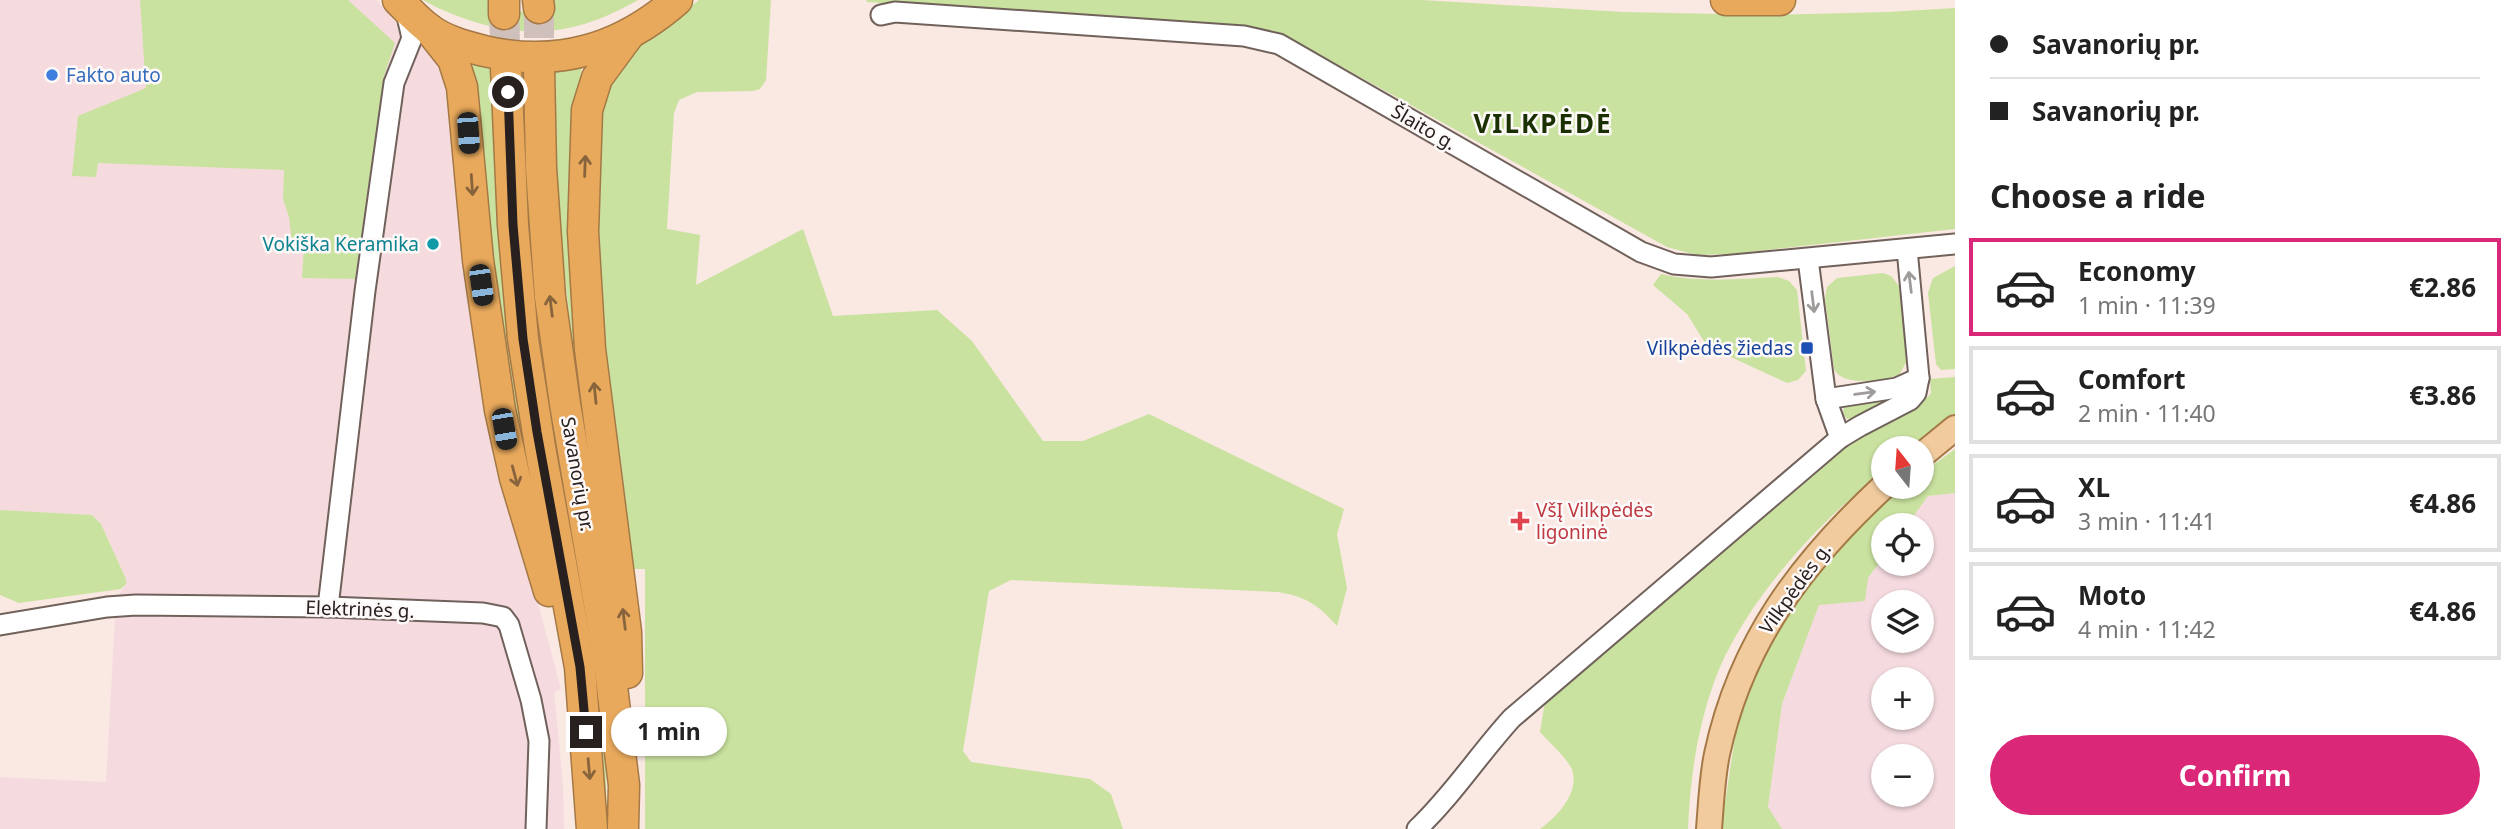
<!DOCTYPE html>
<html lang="en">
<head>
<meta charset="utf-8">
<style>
	body { margin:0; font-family:"Noto Sans",sans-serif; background:#f6f6f6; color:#222; height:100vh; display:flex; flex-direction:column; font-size:26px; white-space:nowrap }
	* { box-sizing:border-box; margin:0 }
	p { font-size:23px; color:#767676 }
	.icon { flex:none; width:38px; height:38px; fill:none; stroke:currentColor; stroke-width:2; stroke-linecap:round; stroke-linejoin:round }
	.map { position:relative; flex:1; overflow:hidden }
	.sheet { display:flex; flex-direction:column; background:#fff; width:560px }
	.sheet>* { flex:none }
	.guide { display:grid; align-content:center; height:154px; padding:0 35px; background:#fff }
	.needle { width:46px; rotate:343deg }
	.controls { position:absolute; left:1871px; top:436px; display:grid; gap:14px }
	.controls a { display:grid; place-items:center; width:63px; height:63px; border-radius:50%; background:#fff; box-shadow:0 2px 5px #0004; font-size:35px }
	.end { position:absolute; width:32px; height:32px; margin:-16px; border:9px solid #27201e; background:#fff; box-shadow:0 0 0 4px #fff }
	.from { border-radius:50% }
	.bubble { position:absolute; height:49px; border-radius:24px; background:#fff; box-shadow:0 2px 5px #0004; font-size:23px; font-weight:700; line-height:49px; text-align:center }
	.car { position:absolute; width:21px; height:42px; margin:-21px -10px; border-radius:9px; box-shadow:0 0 5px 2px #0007; background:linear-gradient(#222 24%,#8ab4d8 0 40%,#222 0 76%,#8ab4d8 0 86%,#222 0) }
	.guide b { display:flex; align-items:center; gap:24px; height:66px; font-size:26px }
	.guide b+b { border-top:2px solid #e0e0e0 }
	.guide i { width:18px; height:18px; background:#222 }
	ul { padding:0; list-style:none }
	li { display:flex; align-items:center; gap:21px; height:98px; margin:0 14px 10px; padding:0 21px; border:4px solid #e0e0e0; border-radius:0px }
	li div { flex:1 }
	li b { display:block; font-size:26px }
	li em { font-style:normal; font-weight:700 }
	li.selected { border-color:#db2777 }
	li>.icon { width:63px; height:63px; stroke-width:1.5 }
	h2 { padding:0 35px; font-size:32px; line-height:84px }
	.cta { display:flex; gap:14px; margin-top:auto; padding:14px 35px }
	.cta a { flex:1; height:80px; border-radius:42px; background:#db2777; color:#fff; font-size:28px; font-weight:700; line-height:80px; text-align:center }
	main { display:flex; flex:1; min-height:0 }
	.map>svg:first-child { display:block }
	.commercial { fill:#f6dbde }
	.industrial { fill:#f5dbe0; fill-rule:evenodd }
	.green { fill:#c9e29f }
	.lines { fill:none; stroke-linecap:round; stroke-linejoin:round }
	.highway-tunnel { stroke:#d0c0bb; stroke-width:30; stroke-dasharray:30 15; stroke-linecap:butt }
	.minor-casing { stroke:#70615b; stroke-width:23 }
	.major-casing { stroke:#a47946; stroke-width:28 }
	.highway-casing { stroke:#a47946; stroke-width:33 }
	.minor { stroke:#fff; stroke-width:19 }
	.major { stroke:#f1cb9d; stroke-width:24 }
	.highway { stroke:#e8a95c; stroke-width:30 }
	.oneway { stroke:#88643d }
	.oneway2 { stroke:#9e9b9a }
	.route { stroke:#27201e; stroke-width:9 }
	.shop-dot { fill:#3f7fe0; stroke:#fdf9f8; stroke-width:2.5 }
	.culture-dot { fill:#0f9aa8; stroke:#fdf9f8; stroke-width:2.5 }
	.transit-dot { fill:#1a4fb4; stroke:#fdf9f8; stroke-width:2.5 }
	.health-dot { fill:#e0444e; stroke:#fdf9f8; stroke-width:2.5 }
	.labels { text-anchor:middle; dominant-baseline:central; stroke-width:5; stroke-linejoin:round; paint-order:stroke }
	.shop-label { font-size:19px; fill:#366cbe; stroke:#fdf9f8; text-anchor:start }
	.street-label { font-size:19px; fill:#27201e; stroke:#fdf9f8 }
	.culture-label { font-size:19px; fill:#0d838f; stroke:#fdf9f8; text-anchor:end }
	.transit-label { font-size:19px; fill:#164399; stroke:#fdf9f8; text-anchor:end }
	.health-label { font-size:19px; fill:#be3a42; stroke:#fdf9f8; text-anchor:start }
	.district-label { font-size:26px; font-weight:bold; letter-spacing:2px; fill:#1a3000; stroke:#fdf9f8 }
</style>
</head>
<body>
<main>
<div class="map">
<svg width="1955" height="829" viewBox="0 0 1955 829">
	<rect width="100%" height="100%" fill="#fae8e2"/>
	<!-- commercial -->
	<polygon class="commercial" points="0,0 376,0 432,53 444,70 454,100 534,588 397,595 165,591 126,584 126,579 101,524 92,515 0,510"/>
	<!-- industrial -->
	<g class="industrial">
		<path d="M 1955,493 L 1955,829 L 1782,829 L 1768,807 L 1782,704 L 1819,604 L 1868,578 L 1883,558 L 1883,564 L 1922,564 L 1922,525 L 1907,525 L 1928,496 ZM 1883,602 L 1922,602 L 1922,640 L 1883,640 ZM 1883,679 L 1922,679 L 1922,718 L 1883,718 ZM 1883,756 L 1922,756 L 1922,794 L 1883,794 Z"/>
		<polygon points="126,584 165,591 397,595 534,588 561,689 554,692 563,784 564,829 0,829 0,777 106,782 116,599"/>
	</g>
	<!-- green -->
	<g class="green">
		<polygon points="140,0 348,0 395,43 384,76 355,279 302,278 304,247 292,243 289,217 283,199 284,170 98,163 96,177 72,176 78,116 146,88"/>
		<path d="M 423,0 L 491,0 L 514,13 L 539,8 L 551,0 L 638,0 C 584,31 538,40 478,23 C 459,17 440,10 423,0 Z"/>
		<path d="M 699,0 L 771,0 L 766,80 L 760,89 L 753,91 L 697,92 L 679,100 L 674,113 L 667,229 L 700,235 L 696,285 L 803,229 L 833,316 L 937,310 L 972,341 L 1043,441 L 1083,441 L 1149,414 L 1344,509 L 1337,534 L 1347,588 L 1337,626 C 1317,604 1307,597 1278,592 L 1011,580 L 989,591 L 963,751 L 971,762 L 1090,779 L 1111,794 L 1123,829 L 645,829 L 645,569 L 627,569 L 604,351 L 595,194 L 601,98 L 631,52 Z"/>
		<polygon points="866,0 1422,0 1623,12 1768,15 1888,12 1955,8 1955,229 1731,254 1697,255 1667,247 1288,37 1252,27 867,2"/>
		<polygon points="467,62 496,67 548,561 516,425 502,345"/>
		<path d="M 582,65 L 576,108 L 596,503 C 572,356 554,216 553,67 Z"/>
		<polygon points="520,68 530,68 605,722 607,829 604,829 597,711 548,430 528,270"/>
		<polygon points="1955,266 1955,369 1941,370 1936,364 1928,293 1933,278"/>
		<path d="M 1883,273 L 1891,276 L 1899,286 L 1908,359 L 1899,375 C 1883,381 1842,387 1834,369 L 1825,298 L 1827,287 L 1837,278 Z"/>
		<path d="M 1661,274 C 1700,283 1738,279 1778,277 L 1789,281 L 1797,290 L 1806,371 L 1798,380 L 1787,383 L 1707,346 L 1687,314 L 1653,285 Z"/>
		<path d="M 1955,377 L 1955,415 L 1913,448 L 1883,448 L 1883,471 C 1820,521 1753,593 1720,667 C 1699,717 1690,775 1688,829 L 1540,829 C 1557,817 1580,792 1572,770 C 1569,760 1548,741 1540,732 L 1545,701 L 1843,447 L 1929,396 L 1931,393 L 1930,379 Z"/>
		<polygon points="1900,395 1855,419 1847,419 1843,414 1844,406"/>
		<polygon points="1955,449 1955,493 1928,496 1907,525 1883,525 1883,558 1868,578 1865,601 1819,605 1782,704 1768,807 1782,829 1721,829 1739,711 1757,669 1788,615 1813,575 1862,521 1904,487 1922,486 1922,473"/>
		<polygon points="0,510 92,515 101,524 126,579 126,584 121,589 19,603 0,595"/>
	</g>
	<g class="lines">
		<!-- highway-tunnel -->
		<g class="highway-tunnel">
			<polyline points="539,8 539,68"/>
			<polyline points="504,14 506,68"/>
		</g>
		<defs>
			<g id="minor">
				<polyline points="881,15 895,12 1244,36 1279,44 1641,252 1674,264 1711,267 1955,244"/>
				<polyline points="1808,259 1826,399 1897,388 1919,378 1907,249"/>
				<polyline points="1826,399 1840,438"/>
				<polyline points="328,607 365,291 394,83 412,38 406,12"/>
				<polyline points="0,625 107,607 136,605 328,607 483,613 503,617 509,625 531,700 539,741 536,829"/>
				<path d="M 1417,829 C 1453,795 1479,754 1512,718 L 1840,438 L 1860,426 L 1910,400 L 1916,393 L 1919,378"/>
			</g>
			<g id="major">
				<polyline points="1922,455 1955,428"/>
				<path d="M 1709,829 C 1711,805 1712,778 1717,754 C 1741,642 1801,563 1884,486"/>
			</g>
			<g id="highway">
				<path d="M 398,0 C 408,10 418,21 429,29 C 445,41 465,46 484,51 C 558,68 621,49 677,0"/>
				<polyline points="504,0 504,14"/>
				<polyline points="538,0 539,8"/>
				<polyline points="1726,0 1780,0"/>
				<polyline points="429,29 453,59 462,87 478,260 500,410 515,478 549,591"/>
				<polyline points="506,68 513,225 523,339 541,453 580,667 592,829"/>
				<polyline points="539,68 541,168 550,297 565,404 609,662 624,785 623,829"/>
				<polyline points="627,673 626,632 590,349 583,232 587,110 597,78 628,36"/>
			</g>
		</defs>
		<!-- minor casing -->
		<use href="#minor" class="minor-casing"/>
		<!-- major casing -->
		<use href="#major" class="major-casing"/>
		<!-- highway casing -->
		<use href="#highway" class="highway-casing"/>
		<!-- minor -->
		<use href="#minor" class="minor"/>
		<!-- major -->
		<use href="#major" class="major"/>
		<!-- highway -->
		<use href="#highway" class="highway"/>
	</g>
	<!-- one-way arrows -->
	<defs><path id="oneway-shaft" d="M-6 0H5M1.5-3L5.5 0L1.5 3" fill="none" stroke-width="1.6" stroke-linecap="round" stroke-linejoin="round" transform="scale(1.75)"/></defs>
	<g class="oneway">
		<use href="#oneway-shaft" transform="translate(585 166) rotate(-88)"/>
		<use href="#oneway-shaft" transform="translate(472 185) rotate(86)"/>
		<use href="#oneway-shaft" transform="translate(551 306) rotate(-97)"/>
		<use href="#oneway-shaft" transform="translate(595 393) rotate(-96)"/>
		<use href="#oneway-shaft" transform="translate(515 476) rotate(75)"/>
		<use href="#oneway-shaft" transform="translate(624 619) rotate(-97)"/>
		<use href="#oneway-shaft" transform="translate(589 769) rotate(85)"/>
	</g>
	<g class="oneway2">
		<use href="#oneway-shaft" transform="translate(1910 282) rotate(-97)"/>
		<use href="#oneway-shaft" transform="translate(1813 302) rotate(83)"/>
		<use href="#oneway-shaft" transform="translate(1865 393) rotate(-8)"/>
	</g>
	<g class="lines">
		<!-- route -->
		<polyline class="route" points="508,92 513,225 523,339 537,432 580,667 586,732"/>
	</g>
	<!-- markers -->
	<circle class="shop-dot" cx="52" cy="75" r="7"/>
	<circle class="culture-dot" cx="433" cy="244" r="7"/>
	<rect class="transit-dot" x="1800" y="341" width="14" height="14" rx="3.5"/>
	<path class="health-dot" d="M1516.5 510.5h7v7h7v7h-7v7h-7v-7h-7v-7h7z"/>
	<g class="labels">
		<!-- shop labels -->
		<g class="shop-label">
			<text x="66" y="75">Fakto auto</text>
		</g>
		<!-- street labels -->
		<g class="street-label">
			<text transform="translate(1424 127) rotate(30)">Šlaito g.</text>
			<text transform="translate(578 474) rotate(80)">Savanorių pr.</text>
			<text transform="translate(1795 588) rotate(-54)">Vilkpėdės g.</text>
			<text transform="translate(360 609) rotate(2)">Elektrinės g.</text>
		</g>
		<!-- culture labels -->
		<g class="culture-label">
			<text x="419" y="244">Vokiška Keramika</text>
		</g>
		<!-- transit labels -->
		<g class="transit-label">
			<text x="1793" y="348">Vilkpėdės žiedas</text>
		</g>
		<!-- health labels -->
		<g class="health-label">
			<text x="1536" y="510">VšĮ Vilkpėdės<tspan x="1536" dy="22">ligoninė</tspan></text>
		</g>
		<!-- district labels -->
		<g class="district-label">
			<text x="1543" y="123">VILKPĖDĖ</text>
		</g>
	</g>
</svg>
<div class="controls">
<a><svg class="needle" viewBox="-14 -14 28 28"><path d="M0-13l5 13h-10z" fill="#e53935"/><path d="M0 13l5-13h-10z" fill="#767676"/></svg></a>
<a><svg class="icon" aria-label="locate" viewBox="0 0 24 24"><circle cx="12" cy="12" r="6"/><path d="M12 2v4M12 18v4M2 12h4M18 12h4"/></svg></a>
<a><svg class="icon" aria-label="layers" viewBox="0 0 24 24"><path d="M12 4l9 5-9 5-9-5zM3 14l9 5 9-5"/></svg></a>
<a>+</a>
<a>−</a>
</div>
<i class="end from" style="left:508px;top:92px"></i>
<i class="end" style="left:586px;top:732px"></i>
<div class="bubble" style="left:611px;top:707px;width:116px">1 min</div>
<i class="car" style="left:468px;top:133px;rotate:176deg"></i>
<i class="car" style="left:481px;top:285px;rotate:172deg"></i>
<i class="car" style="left:504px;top:429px;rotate:170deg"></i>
</div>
<section class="sheet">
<div class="guide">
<b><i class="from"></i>Savanorių pr.</b>
<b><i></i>Savanorių pr.</b>
</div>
<h2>Choose a ride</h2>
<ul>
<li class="selected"><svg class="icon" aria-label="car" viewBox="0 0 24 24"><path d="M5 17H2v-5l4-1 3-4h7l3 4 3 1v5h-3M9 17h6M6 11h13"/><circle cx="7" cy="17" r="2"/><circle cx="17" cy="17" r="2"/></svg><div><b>Economy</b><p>1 min · 11:39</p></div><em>€2.86</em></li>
<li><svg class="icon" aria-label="car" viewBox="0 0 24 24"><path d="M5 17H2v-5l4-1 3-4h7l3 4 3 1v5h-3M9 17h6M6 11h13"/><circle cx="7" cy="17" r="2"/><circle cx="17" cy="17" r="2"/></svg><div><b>Comfort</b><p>2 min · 11:40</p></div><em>€3.86</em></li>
<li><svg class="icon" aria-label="car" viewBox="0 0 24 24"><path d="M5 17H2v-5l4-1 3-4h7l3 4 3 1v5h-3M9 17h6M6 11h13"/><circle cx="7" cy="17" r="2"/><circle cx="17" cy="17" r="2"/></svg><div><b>XL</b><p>3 min · 11:41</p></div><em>€4.86</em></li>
<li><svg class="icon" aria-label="car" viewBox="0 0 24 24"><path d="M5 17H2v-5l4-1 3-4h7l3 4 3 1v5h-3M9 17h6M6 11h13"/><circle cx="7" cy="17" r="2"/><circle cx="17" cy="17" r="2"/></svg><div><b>Moto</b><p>4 min · 11:42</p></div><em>€4.86</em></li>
</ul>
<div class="cta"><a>Confirm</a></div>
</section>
</main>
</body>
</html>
